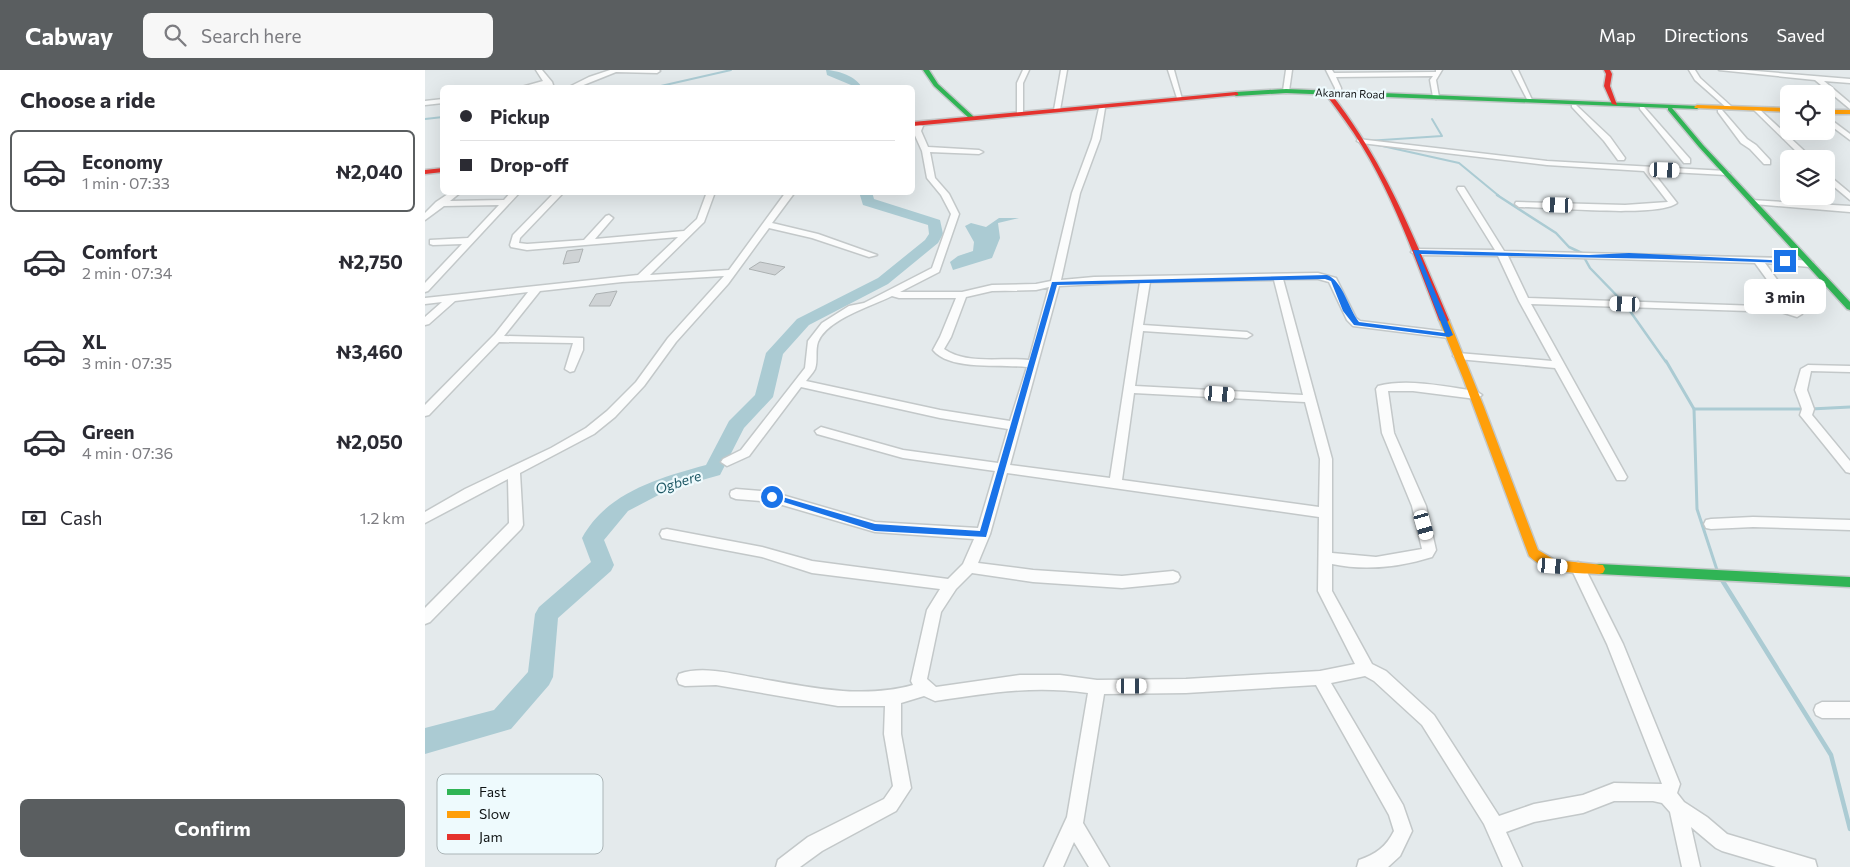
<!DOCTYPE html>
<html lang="en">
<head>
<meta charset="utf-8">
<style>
	body { margin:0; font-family:Commissioner,sans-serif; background:#f7f7f7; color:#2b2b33; height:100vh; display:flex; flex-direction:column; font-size:19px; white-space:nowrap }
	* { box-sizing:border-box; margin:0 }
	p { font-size:16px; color:#7c7c81 }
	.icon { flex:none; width:28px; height:28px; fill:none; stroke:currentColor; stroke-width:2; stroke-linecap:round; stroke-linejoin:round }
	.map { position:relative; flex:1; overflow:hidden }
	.details { display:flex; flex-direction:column; background:#fff; width:425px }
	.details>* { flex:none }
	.guide { position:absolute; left:15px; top:15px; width:475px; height:110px; border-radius:8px; box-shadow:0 5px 20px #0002; display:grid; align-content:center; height:110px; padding:0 20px; background:#fff }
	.controls { position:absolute; left:1355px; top:15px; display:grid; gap:10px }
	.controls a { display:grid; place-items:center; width:55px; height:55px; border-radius:8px; background:#fff; box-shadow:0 5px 20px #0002; font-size:25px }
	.end { position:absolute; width:22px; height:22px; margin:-11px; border:6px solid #1a73e8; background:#fff; box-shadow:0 0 0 2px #fff }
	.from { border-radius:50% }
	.bubble { position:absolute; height:35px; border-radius:8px; background:#fff; box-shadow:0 5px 20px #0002; font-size:16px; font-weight:700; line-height:35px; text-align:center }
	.car { position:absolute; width:15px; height:30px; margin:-15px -8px; border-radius:6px; box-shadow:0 0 4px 1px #0007; background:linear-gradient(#fff 24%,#345 0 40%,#fff 0 76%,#345 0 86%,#fff 0) }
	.guide b { display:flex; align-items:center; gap:18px; height:48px; font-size:19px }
	.guide b+b { border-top:1px solid #e1e1e2 }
	.guide i { width:12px; height:12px; background:#2b2b33 }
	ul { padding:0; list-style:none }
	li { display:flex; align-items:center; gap:15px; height:82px; margin:0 10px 8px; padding:0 10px; border:2px solid transparent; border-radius:8px }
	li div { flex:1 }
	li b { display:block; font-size:19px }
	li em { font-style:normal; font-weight:700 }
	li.on { border-color:#5a5e60 }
	li>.icon { width:45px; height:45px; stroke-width:1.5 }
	h2 { padding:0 20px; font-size:22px; line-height:60px }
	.pay { display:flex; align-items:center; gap:12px; height:55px; padding:0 20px; font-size:19px }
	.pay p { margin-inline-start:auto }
	.action { display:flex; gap:10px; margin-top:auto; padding:10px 20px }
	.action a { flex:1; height:58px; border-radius:8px; background:#5a5e60; color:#fff; font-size:20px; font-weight:700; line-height:58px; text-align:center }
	header { display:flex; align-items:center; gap:30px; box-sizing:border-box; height:70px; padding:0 25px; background:#5a5e60; color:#fff }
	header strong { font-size:24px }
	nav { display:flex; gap:28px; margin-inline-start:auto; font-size:18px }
	.search { width:350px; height:45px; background:#f7f7f7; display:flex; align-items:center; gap:12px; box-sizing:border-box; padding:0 18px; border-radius:8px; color:#7c7c81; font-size:19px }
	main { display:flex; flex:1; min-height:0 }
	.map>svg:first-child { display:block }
	.water { fill:#abcbd3 }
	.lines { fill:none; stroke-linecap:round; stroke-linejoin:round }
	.stream-far3 { stroke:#abcbd3; stroke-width:2 }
	.stream-far2 { stroke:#abcbd3; stroke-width:2.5 }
	.stream-far1 { stroke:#abcbd3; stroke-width:3 }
	.stream { stroke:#abcbd3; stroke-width:4.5 }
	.river { fill:#abcbd3; fill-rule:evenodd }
	.building { fill:#cfd3d5; stroke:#acb1b2 }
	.street-casing { stroke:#c3c8c9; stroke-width:3 }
	.fast-casing { stroke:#c3c8c9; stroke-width:3 }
	.slow-casing { stroke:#c3c8c9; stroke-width:3 }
	.jam-casing { stroke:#c3c8c9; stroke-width:3 }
	.street { fill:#fbfcfc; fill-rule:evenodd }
	.fast { fill:#30b455; fill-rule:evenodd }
	.slow { fill:#ff9f0a; fill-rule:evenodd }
	.jam { fill:#e5322d; fill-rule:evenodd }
	.route { fill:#1a73e8 }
	.labels { text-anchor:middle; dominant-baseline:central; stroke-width:4.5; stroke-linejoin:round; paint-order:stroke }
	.far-street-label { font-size:11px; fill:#0f1314; stroke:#eefafd }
	.water-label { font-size:14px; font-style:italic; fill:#1e5865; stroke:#eefafd }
	.key { fill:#eefafd; stroke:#abb5b7; stroke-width:1 }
	.key-label { font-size:14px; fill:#0f1314 }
</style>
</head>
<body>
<header>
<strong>Cabway</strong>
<div class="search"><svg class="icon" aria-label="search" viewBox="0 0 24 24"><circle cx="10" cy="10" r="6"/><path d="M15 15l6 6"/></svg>Search here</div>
<nav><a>Map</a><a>Directions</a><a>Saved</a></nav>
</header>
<main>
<section class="details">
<h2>Choose a ride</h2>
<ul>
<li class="on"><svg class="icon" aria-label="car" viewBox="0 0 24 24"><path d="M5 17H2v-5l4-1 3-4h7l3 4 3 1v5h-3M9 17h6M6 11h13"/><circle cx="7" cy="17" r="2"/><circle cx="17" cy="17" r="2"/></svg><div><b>Economy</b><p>1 min · 07:33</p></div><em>₦2,040</em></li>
<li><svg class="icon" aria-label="car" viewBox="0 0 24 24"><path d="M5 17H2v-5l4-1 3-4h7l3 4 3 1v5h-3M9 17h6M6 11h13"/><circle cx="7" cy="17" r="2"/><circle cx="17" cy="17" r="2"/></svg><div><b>Comfort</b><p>2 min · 07:34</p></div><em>₦2,750</em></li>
<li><svg class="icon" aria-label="car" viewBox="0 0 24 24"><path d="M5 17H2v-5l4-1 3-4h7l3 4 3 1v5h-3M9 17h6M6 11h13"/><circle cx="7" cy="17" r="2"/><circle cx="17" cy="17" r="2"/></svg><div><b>XL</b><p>3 min · 07:35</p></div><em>₦3,460</em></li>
<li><svg class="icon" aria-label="car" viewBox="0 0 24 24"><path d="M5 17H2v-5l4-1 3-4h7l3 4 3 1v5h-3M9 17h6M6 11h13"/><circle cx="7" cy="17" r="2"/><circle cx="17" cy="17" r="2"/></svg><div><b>Green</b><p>4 min · 07:36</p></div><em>₦2,050</em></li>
</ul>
<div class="pay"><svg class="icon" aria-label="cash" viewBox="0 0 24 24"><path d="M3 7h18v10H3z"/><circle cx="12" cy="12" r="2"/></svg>Cash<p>1.2 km</p></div>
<div class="action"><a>Confirm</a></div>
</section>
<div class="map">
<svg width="1425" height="797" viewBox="0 0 1425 797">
	<rect width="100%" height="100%" fill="#e4eaec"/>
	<!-- water -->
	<polygon class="water" points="574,148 594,148 573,153 575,168 567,188 528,200 525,192 533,186 548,181 549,172 540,156 546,153 561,157"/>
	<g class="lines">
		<!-- stream-far3 -->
		<g class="stream-far3">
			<polyline points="227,18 306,0"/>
			<polyline points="0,49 18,47"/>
			<polyline points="942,71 1017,66 1007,49"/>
			<polyline points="953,75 1034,93 1074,126"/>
		</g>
		<!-- stream-far2 -->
		<g class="stream-far2">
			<polyline points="1072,125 1131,163 1144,177 1159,184"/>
			<polyline points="1163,187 1160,189 1165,198 1200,234 1241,292"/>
		</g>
		<!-- stream-far1 -->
		<g class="stream-far1">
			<polyline points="1241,291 1269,339 1272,439 1292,500"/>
			<polyline points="1269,339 1379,339"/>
			<polyline points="1386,339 1425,337"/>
		</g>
		<!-- stream -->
		<polyline class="stream" points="1297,510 1406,685 1425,759"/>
		<!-- river -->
		<g class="river">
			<path d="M 401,0 C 411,0 432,6 437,18 L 427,18 L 426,15 L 402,5 Z"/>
			<path d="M 434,122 L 447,122 L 449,129 L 515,150 L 518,164 L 513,173 L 463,214 L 384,255 L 358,284 L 348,327 L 319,358 L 295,405 L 245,419 L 203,441 L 179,470 L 189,495 L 186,501 L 133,548 L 128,607 L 124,615 L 86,659 L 0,684 L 0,658 L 69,640 L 103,602 L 110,544 L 114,537 L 166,492 L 157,468 C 182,422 234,408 281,395 L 304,351 L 330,325 L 341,283 L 372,249 L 453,208 L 500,170 L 504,164 L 503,155 L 438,135 Z"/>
		</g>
	</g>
	<!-- building -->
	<g class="building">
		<polygon points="158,179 154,192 138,194 142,181"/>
		<polygon points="335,192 360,197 350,205 324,199"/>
		<polygon points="192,221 185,236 164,236 171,224"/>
	</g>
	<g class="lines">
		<defs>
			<g id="street">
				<polygon points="111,0 117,0 127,12 129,18 122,18 121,15 93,18 118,11"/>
				<polygon points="185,0 234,0 235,1 232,3 191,2 151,18 142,18 164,7"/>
				<polygon points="598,0 604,0 598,13 598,43 595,45 592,43 592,13"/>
				<polygon points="636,0 642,0 635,40 632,42 629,40"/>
				<polygon points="743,0 749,0 757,29 752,28"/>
				<polygon points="861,0 867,0 864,21 861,23 858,21"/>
				<polygon points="901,0 907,0 909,3 1011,2 1011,0 1017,0 1011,10 1014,27 1011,29 1008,27 1005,10 1008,6 911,7 916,18 916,23 913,25 910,23 910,18"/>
				<polygon points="1087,0 1093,0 1108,32 1103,31"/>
				<polygon points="1264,0 1270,0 1275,8 1307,37 1307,39 1303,39 1270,10"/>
				<polygon points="1294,0 1319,0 1425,9 1425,13 1399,11 1425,33 1425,39 1390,10"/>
				<polygon points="18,29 18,33 0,35 0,31"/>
				<polygon points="1147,35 1151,35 1185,67 1200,88 1199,90 1193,90 1179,71 1147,37"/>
				<path d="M 677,36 L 680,38 L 675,69 L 655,123 L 636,210 L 669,207 L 893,203 L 911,208 L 931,248 L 935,251 L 1024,262 L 1029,265 L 1024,268 L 928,256 L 922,250 L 904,212 L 893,209 L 858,209 L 907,389 L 907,483 L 951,487 L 997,479 L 987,436 L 957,363 L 951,319 L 953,316 C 984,308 1020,317 1051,321 L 1057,325 L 1051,329 L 988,321 L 963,321 L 969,363 L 1001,436 L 1011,480 L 1007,487 C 975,497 940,501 907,494 L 907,521 L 947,594 L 961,601 L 1009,645 L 1074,746 L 1109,734 L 1158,725 L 1189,713 L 1237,714 L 1182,574 L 1146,498 L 1148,494 L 1153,492 L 1158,494 L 1198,574 L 1255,714 L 1252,723 L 1259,732 L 1282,747 L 1302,764 L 1383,788 L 1390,790 L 1392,797 L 1351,797 L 1297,781 L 1291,778 L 1266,757 L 1275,797 L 1257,797 L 1245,742 L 1237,733 L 1228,731 L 1189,731 L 1158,743 L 1109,752 L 1081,762 L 1097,797 L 1078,797 L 1059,754 L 997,655 L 949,611 L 940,606 L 906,613 L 978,735 L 987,761 L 975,786 L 963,797 L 932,797 L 934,790 C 951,784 961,777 969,761 L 964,745 L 891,615 L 761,623 L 679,624 L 658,753 L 684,797 L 664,797 L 649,772 L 638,797 L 619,797 L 642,747 L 663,623 C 608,615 565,623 510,631 L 499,626 L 476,633 L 476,664 L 486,718 L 471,741 L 397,781 L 375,797 L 351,797 L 353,790 L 383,767 L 459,729 L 468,716 L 459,664 L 460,636 L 413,636 L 291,615 L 260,616 L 254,614 L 252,609 L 254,604 C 276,596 304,603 326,607 C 379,616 435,630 488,615 L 486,611 L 502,540 L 515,519 L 387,503 L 337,487 L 242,469 L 237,468 L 235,464 L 237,460 L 242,459 L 337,477 L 387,491 L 523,509 L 538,494 L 549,469 L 450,462 L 347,432 L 311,429 L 306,427 L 305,424 L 306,421 L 311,419 L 347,422 L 450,452 L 553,458 L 570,401 L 478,388 L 392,364 L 390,361 L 396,357 L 478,380 L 573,393 L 583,359 L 515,348 L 376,317 L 324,386 L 302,396 L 296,392 L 298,389 L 316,380 L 380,298 L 383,271 L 397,253 L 424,236 L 439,233 L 507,198 L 526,144 L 516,125 L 502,108 L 497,81 L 488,61 L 491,54 L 498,56 L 496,61 L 503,77 L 554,80 L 558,82 L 554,84 L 505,82 L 510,108 L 524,124 L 534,144 L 514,202 L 475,222 L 537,222 L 567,215 L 611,214 L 626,211 L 647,123 L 667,69 L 674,38 ZM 849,210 L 878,325 L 710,316 L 718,261 L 822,268 L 827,265 L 822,262 L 718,255 L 725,212 ZM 715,212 L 685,408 L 585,395 L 634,216 ZM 624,217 L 604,290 C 578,287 541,295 519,279 L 526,267 L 541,227 L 567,221 L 611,220 ZM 467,226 L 474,228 L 531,228 L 515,267 L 508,280 C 525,301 576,294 602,297 L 585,351 L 515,340 L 381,311 C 384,307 388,303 390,299 C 393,291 390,280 393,272 C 402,249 447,236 467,226 ZM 709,323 L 880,332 L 895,389 L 894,437 L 697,410 ZM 582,403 L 894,447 L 893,521 L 930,594 L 895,601 L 761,609 L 672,610 L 635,605 L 595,605 L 511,617 L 502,609 L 516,542 L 531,519 L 547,503 L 608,512 L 697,518 L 748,513 L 753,511 L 755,507 L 753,503 L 748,501 L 697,506 L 608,500 L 553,493 L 565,464 Z"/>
				<polygon points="1215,37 1219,37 1265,89 1265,93 1259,93 1215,39"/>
				<polygon points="1329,38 1333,38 1388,89 1379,89 1329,40"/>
				<polygon points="1293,40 1297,40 1322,69 1331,75 1345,90 1345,94 1339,94 1325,79 1316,73 1293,42"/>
				<polygon points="1401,46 1425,64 1425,70 1401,52"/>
				<path d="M 933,69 L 1122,91 L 1301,101 L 1305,103 L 1301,105 L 1227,101 L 1252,133 C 1233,148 1123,137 1094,137 L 1090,134 L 1091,132 L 1200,135 L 1243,132 L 1219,101 L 1122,95 L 936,73 L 932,71 Z"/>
				<polygon points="1401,103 1425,123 1425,130 1401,110"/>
				<path d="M 1033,117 L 1039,117 L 1079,181 L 1360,188 L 1388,192 L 1388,196 L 1385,197 L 1340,193 L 1377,244 L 1372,247 L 1356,242 L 1106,234 L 1202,407 L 1200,410 L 1192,410 L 1130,298 L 1033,289 L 1028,286 L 1033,283 L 1127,291 L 1094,231 L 1073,186 L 991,185 L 986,182 L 991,179 L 1070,180 L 1032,119 ZM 1083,186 L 1330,193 L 1362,237 L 1103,228 Z"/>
				<polygon points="26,122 36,122 25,131 79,130 86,122 95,122 3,221 0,222 0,213 37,174 8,175 5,174 5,170 43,168 74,135 19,136 0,150 0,143 11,132"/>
				<polygon points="130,122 139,122 95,168 94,173 102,174 159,170 181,146 184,145 188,148 170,169 259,161 272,149 282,122 290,122 279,152 225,205 304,200 361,122 370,122 347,153 393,164 452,185 444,187 387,168 344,158 303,214 251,272 219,316 190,347 169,364 95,403 98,455 96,459 5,552 0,554 0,538 84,453 83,409 0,453 0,442 40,419 126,378 161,358 182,341 211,312 243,268 299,206 197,212 115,221 79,266 158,268 158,280 149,301 145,302 140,299 148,273 74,272 4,345 0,346 0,335 70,264 103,222 30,231 4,254 0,255 0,247 17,232 0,234 0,228 213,205 253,167 102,180 86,177 85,175 88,165"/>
				<polygon points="1326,130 1425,136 1425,142 1329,134 1326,134"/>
				<polygon points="1383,295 1425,296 1425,302 1386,301 1382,320 1389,339 1387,345 1425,391 1425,403 1421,402 1375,345 1377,339 1370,320 1376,299"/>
				<polygon points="1328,447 1425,450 1425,460 1328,457 1286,459 1281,458 1279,454 1281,450 1286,449"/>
				<polygon points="1397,632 1425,632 1425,648 1397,648 1391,645 1389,640 1391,635"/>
			</g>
			<g id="fast">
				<polygon points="498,0 504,0 513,14 549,47 549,49 545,49 509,16"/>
				<polygon points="861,19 1274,36 1275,37 1272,39 1247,38 1278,75 1425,232 1425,240 1422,239 1274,77 1243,40 1243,38 861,23 811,26 808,24 811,22"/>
				<polygon points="1174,494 1425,507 1425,517 1174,504 1170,503 1168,499 1170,495"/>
			</g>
			<g id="slow">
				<polygon points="1272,35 1364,38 1364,42 1270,38 1269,37"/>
				<rect x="1401" y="40" width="24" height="4"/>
				<path d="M 1019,247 L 1024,250 L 1059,337 L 1113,480 L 1130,490 L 1178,495 L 1180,499 L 1178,503 L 1174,504 C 1149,503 1123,504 1104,486 L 1038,308 L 1014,250 Z"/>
			</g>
			<g id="jam">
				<polygon points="1179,0 1185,0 1187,4 1185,16 1192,35 1187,34 1179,16 1181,4"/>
				<polygon points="811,22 813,23 813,25 488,56 488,52"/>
				<path d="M 903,25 L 907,25 C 961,94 990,170 1024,250 L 1022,252 L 1019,253 L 1014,250 C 991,191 970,130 937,76 C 926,58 914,42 902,26 Z"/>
				<polygon points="18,98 18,102 0,104 0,100"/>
			</g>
		</defs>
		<!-- street casing -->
		<use href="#street" class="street-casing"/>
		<!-- fast casing -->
		<use href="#fast" class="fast-casing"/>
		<!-- slow casing -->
		<use href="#slow" class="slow-casing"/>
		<!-- jam casing -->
		<use href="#jam" class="jam-casing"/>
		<!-- street -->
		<use href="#street" class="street"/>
		<!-- fast -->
		<use href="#fast" class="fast"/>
		<!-- slow -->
		<use href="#slow" class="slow"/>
		<!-- jam -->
		<use href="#jam" class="jam"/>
	</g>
	<!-- route -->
	<path class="route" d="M 988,180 L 1164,185 L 1204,183 L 1363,191 L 1360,193 C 1238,188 1116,187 994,184 L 1028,265 L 1024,267 L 929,255 L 918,241 L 906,211 L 900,209 L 632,215 L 561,467 L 450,461 L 343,427 L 347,424 L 450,454 L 555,461 L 627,212 L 902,205 C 918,211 923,238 934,252 L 1020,263 Z"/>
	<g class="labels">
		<!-- far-street labels -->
		<g class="far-street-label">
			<text transform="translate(925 23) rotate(2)">Akanran Road</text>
		</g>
		<!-- water labels -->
		<g class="water-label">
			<text transform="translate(253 412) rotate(-18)">Ogbere</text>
		</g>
	</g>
	<!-- legend -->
	<rect x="12" y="704" width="166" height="80" rx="8" class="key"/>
	<rect x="22" y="719" width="23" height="6" fill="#30b455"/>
	<rect x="22" y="741" width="23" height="7" fill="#ff9f0a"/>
	<rect x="22" y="764" width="23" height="6" fill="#e5322d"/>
	<g class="key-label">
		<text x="54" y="727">Fast</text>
		<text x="54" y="749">Slow</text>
		<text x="54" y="772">Jam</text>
	</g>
</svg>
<div class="controls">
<a><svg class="icon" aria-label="locate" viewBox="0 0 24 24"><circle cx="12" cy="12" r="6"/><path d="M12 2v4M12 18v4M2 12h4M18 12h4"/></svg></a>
<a><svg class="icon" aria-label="layers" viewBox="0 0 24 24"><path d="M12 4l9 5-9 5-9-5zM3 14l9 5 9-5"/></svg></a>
</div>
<i class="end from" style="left:347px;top:427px"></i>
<i class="end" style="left:1360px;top:191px"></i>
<div class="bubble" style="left:1319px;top:209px;width:82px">3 min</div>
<i class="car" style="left:1240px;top:100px;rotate:92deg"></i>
<i class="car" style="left:1133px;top:135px;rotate:272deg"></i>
<i class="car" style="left:1200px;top:234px;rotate:272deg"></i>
<i class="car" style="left:795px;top:324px;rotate:94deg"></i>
<i class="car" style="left:999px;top:455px;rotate:164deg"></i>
<i class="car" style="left:1128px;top:496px;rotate:94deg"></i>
<i class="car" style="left:707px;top:616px;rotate:90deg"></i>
<div class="guide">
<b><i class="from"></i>Pickup</b>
<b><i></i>Drop-off</b>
</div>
</div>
</main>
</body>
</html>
